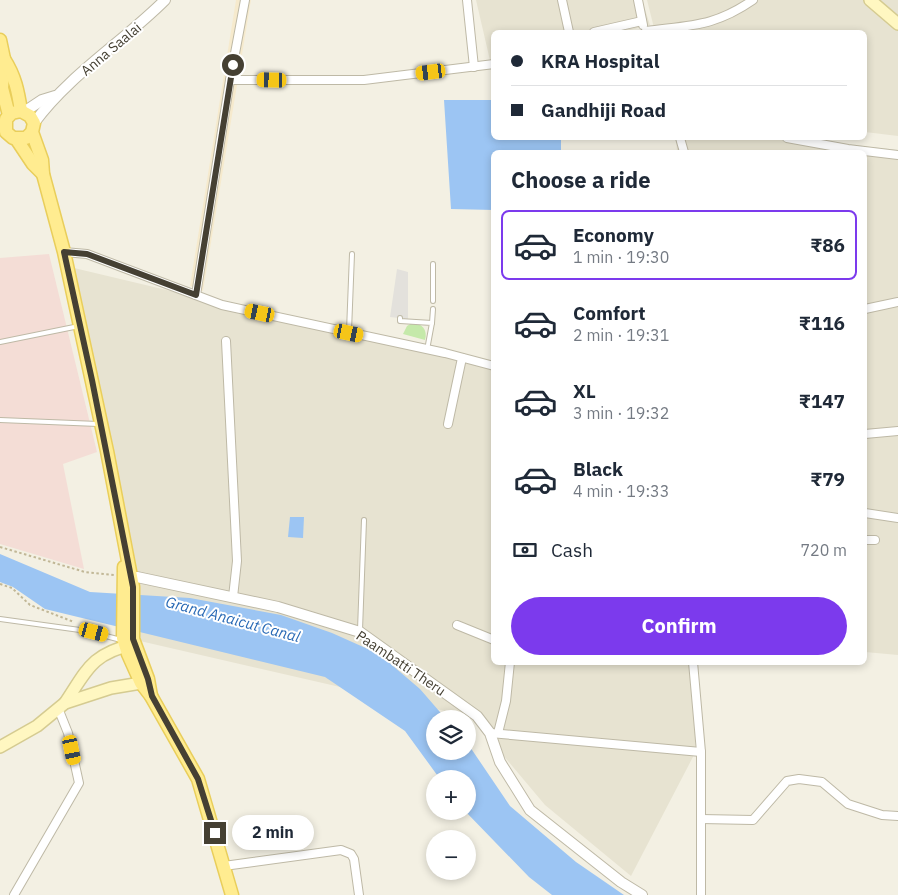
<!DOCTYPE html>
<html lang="en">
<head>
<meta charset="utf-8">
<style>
	body { margin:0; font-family:"IBM Plex Sans",sans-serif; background:#f2f2f3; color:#1f2937; height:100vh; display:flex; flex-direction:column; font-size:19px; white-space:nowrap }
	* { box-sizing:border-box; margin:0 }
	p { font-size:16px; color:#747a83 }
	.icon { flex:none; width:28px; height:28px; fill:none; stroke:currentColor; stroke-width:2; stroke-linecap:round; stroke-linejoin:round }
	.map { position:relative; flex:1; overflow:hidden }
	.drawer { position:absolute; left:491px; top:150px; width:376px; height:515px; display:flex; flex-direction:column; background:#fff; border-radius:8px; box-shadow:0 2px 8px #0003 }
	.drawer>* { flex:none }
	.top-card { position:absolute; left:491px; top:30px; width:376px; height:110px; border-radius:8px; box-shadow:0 2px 8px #0003; display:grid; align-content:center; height:110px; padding:0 20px; background:#fff }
	.controls { position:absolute; left:426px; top:710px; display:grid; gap:10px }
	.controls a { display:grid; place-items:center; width:50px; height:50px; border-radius:50%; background:#fff; box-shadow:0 2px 8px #0003; font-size:25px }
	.end { position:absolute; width:22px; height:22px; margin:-11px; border:6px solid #454033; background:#fff; box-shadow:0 0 0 2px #fff }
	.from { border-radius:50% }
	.bubble { position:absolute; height:35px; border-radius:18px; background:#fff; box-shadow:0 2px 8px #0003; font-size:16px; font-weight:700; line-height:35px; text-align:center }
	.car { position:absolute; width:15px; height:30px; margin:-15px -8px; border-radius:6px; box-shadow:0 0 4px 1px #0007; background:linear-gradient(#f5c518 24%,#345 0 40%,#f5c518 0 76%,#345 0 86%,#f5c518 0) }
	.top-card b { display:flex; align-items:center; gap:18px; height:48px; font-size:19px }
	.top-card b+b { border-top:1px solid #e0e1e3 }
	.top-card i { width:12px; height:12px; background:#1f2937 }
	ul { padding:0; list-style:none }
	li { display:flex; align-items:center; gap:15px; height:70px; margin:0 10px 8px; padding:0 10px; border:2px solid transparent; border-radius:8px }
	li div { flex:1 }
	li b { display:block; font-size:19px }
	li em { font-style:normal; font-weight:700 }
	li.on { border-color:#7c3aed }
	li>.icon { width:45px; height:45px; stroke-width:1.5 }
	h2 { padding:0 20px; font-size:22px; line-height:60px }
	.pay { display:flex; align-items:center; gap:12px; height:55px; padding:0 20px; font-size:19px }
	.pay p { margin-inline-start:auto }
	.primary-button { display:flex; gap:10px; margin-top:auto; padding:10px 20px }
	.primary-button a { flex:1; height:58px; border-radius:30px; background:#7c3aed; color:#fff; font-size:20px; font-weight:700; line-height:58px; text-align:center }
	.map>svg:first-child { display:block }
	.residential { fill:#e7e3d1 }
	.commercial { fill:#f6eacd }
	.medical { fill:#f4ddd6 }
	.green { fill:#c5e9aa }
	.parking { fill:#e3e1dc }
	.water { fill:#9cc5f3 }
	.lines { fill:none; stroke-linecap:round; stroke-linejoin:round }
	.service-casing { stroke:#beb9a6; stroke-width:6 }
	.minor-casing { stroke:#beb9a6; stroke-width:10 }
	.tertiary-casing { stroke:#beb9a6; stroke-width:12 }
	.secondary-casing { stroke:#d5cb91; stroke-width:14 }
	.primary-casing { stroke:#e9ce5b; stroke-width:15 }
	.path { stroke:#c1b796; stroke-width:2; stroke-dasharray:2.5 2.5; stroke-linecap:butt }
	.service { stroke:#fff; stroke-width:4 }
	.minor { stroke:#fff; stroke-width:8 }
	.tertiary { stroke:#fff; stroke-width:10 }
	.secondary { stroke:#fff7c1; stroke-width:11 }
	.primary { stroke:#ffec90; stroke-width:12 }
	.route { stroke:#454033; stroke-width:6 }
	.labels { text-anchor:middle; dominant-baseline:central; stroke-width:4; stroke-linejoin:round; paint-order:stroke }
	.street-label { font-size:14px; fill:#454033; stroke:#fff }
	.water-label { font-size:15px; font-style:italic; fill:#2869b5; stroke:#fff }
</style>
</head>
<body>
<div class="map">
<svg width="898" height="895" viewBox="0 0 898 895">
	<rect width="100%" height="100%" fill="#f3f0e3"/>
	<!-- residential -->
	<g class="residential">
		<polygon points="476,0 642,0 650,25 622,32 494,32 492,69"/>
		<polygon points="647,0 898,0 898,136 865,132 865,32 655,32"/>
		<polygon points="676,138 791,138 898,150 898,655 865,652 865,152 677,152"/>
		<polygon points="74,268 494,368 494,662 698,663 695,753 631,876 545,805 471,717 127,638 116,467"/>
	</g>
	<!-- commercial -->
	<polygon class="commercial" points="236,0 251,0 203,291 190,286"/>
	<!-- medical -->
	<polygon class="medical" points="49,254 97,452 63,464 84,569 0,544 0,258"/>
	<!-- green -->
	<path class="green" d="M 412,323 C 422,323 428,330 425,340 L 403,334 L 407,326 Z"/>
	<!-- parking -->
	<polygon class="parking" points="397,269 408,272 408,319 390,317"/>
	<!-- water -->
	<g class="water">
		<polygon points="444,100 494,100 494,138 561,138 561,152 494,152 494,210 451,209"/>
		<polygon points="290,517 304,517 303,538 288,537"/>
		<polygon points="0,554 90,592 190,598 281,615 332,633 379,654 420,689 446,719 435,719 435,751 468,751 468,744 510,806 576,862 624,895 552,895 529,877 465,811 468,811 468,779 440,779 405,731 325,677 45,609 13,587 0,582"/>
	</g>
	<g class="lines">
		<defs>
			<g id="service">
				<polyline points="433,301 433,264"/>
				<polyline points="400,318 400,321 432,323 427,350"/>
				<polyline points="432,323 433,309"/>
				<polyline points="349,331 352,254"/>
				<polyline points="0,342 79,326"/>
				<polyline points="0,420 98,424"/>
				<polyline points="0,619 87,631 121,640"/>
				<polyline points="360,630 364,520"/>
			</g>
			<g id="minor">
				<polyline points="467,0 474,67"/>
				<polyline points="562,0 569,32"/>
				<polyline points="638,0 643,25"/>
				<path d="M 646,31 C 691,25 714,27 753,0"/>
				<polyline points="594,32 642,21"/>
				<polyline points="230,80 364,80 494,64"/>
				<polyline points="680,138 684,152"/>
				<polyline points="787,138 848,149 898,155"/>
				<polyline points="64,252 87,254 222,305 445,353 494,366"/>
				<polyline points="196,295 230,80 245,0"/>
				<polyline points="865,309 898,302"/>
				<polyline points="226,341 237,561 233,597"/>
				<polyline points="448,424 462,358"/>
				<polyline points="865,434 898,431"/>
				<polyline points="865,513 898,518"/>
				<polyline points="865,540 875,540"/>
				<polyline points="457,625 494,640"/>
				<polyline points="693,662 701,752 701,895"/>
				<polyline points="490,733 701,752"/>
				<polyline points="498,733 506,701 510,662"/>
				<polyline points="701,819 753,820 787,781 799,779 822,782 848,804 882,815 898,816"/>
				<polyline points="224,866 341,850 351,854 354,859 359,895"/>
				<polyline points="14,895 79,783 68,733 58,708"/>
			</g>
			<g id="tertiary">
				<polyline points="24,112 42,100 55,96"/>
				<path d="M 34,123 C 69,75 123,42 165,0"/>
				<polyline points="137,577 278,607 360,632 477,716 490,733 500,762 530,810 621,882 642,895"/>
			</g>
			<g id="secondary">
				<polyline points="870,0 898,24"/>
				<path d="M 65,703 C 87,670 91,654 134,644"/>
				<polyline points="0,747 37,726 65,703 111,688 141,683 148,679"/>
			</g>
			<g id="primary">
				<polyline points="0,40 4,59 2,88 9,115"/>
				<path d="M 4,59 C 15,76 18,91 21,111"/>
				<polyline points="32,132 26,138 13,138 6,132 6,119 12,113 21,111 30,116 34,123 32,132 42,160 43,174 64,252 107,451 133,587 133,639 148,679 151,696"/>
				<polyline points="17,140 33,164 43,174"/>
				<polyline points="124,567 123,638 128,654 141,683 151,696 198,779 232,895"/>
			</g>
		</defs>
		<!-- service casing -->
		<use href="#service" class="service-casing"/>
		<!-- minor casing -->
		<use href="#minor" class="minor-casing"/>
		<!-- tertiary casing -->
		<use href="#tertiary" class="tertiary-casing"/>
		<!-- secondary casing -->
		<use href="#secondary" class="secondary-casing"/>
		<!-- primary casing -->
		<use href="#primary" class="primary-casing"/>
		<!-- path -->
		<g class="path">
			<polyline points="0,547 85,572 114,575"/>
			<polyline points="0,584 12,588 30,605 74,622"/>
		</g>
		<!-- service -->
		<use href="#service" class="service"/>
		<!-- minor -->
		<use href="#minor" class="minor"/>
		<!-- tertiary -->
		<use href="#tertiary" class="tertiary"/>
		<!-- secondary -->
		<use href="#secondary" class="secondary"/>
		<!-- primary -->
		<use href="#primary" class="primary"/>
	</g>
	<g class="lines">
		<!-- route -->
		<polyline class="route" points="215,833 198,779 152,696 148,679 133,639 133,587 92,380 64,252 87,254 196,295 233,65"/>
	</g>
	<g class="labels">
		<!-- street labels -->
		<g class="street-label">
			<text transform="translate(111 49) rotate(-40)">Anna Saalai</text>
			<text transform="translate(401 663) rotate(34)">Paambatti Theru</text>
		</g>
		<!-- water labels -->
		<g class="water-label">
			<text transform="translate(233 619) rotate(15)">Grand Anaicut Canal</text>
		</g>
	</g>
</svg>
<div class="controls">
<a><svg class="icon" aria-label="layers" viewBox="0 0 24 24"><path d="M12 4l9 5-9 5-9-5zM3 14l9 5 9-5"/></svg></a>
<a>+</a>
<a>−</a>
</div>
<i class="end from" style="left:233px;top:65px"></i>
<i class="end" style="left:215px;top:833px"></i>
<div class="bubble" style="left:232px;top:815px;width:82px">2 min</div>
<i class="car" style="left:431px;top:72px;rotate:263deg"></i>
<i class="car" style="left:272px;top:80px;rotate:271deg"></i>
<i class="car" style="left:260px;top:313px;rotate:282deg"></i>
<i class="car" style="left:349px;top:333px;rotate:102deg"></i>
<i class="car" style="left:94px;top:632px;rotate:105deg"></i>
<i class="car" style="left:72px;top:750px;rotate:168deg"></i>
<div class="top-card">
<b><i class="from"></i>KRA Hospital</b>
<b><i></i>Gandhiji Road</b>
</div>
<section class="drawer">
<h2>Choose a ride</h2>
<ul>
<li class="on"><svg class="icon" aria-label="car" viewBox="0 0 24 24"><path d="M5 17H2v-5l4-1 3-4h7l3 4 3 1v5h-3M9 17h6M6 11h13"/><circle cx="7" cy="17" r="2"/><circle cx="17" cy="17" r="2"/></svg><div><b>Economy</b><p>1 min · 19:30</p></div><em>₹86</em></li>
<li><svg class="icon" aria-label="car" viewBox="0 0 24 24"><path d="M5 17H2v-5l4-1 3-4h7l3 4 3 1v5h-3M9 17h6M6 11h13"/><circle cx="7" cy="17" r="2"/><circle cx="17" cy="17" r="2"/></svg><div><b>Comfort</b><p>2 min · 19:31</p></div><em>₹116</em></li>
<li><svg class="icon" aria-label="car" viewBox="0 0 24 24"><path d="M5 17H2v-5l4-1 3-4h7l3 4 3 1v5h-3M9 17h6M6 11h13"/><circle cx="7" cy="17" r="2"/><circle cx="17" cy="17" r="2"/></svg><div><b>XL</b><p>3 min · 19:32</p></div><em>₹147</em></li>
<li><svg class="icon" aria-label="car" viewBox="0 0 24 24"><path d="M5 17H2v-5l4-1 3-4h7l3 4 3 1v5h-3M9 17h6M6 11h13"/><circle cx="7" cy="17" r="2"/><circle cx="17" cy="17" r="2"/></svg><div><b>Black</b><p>4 min · 19:33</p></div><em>₹79</em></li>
</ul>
<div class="pay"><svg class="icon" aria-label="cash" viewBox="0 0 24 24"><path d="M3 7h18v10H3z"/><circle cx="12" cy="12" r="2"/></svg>Cash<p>720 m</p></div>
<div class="primary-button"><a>Confirm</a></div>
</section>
</div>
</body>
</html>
